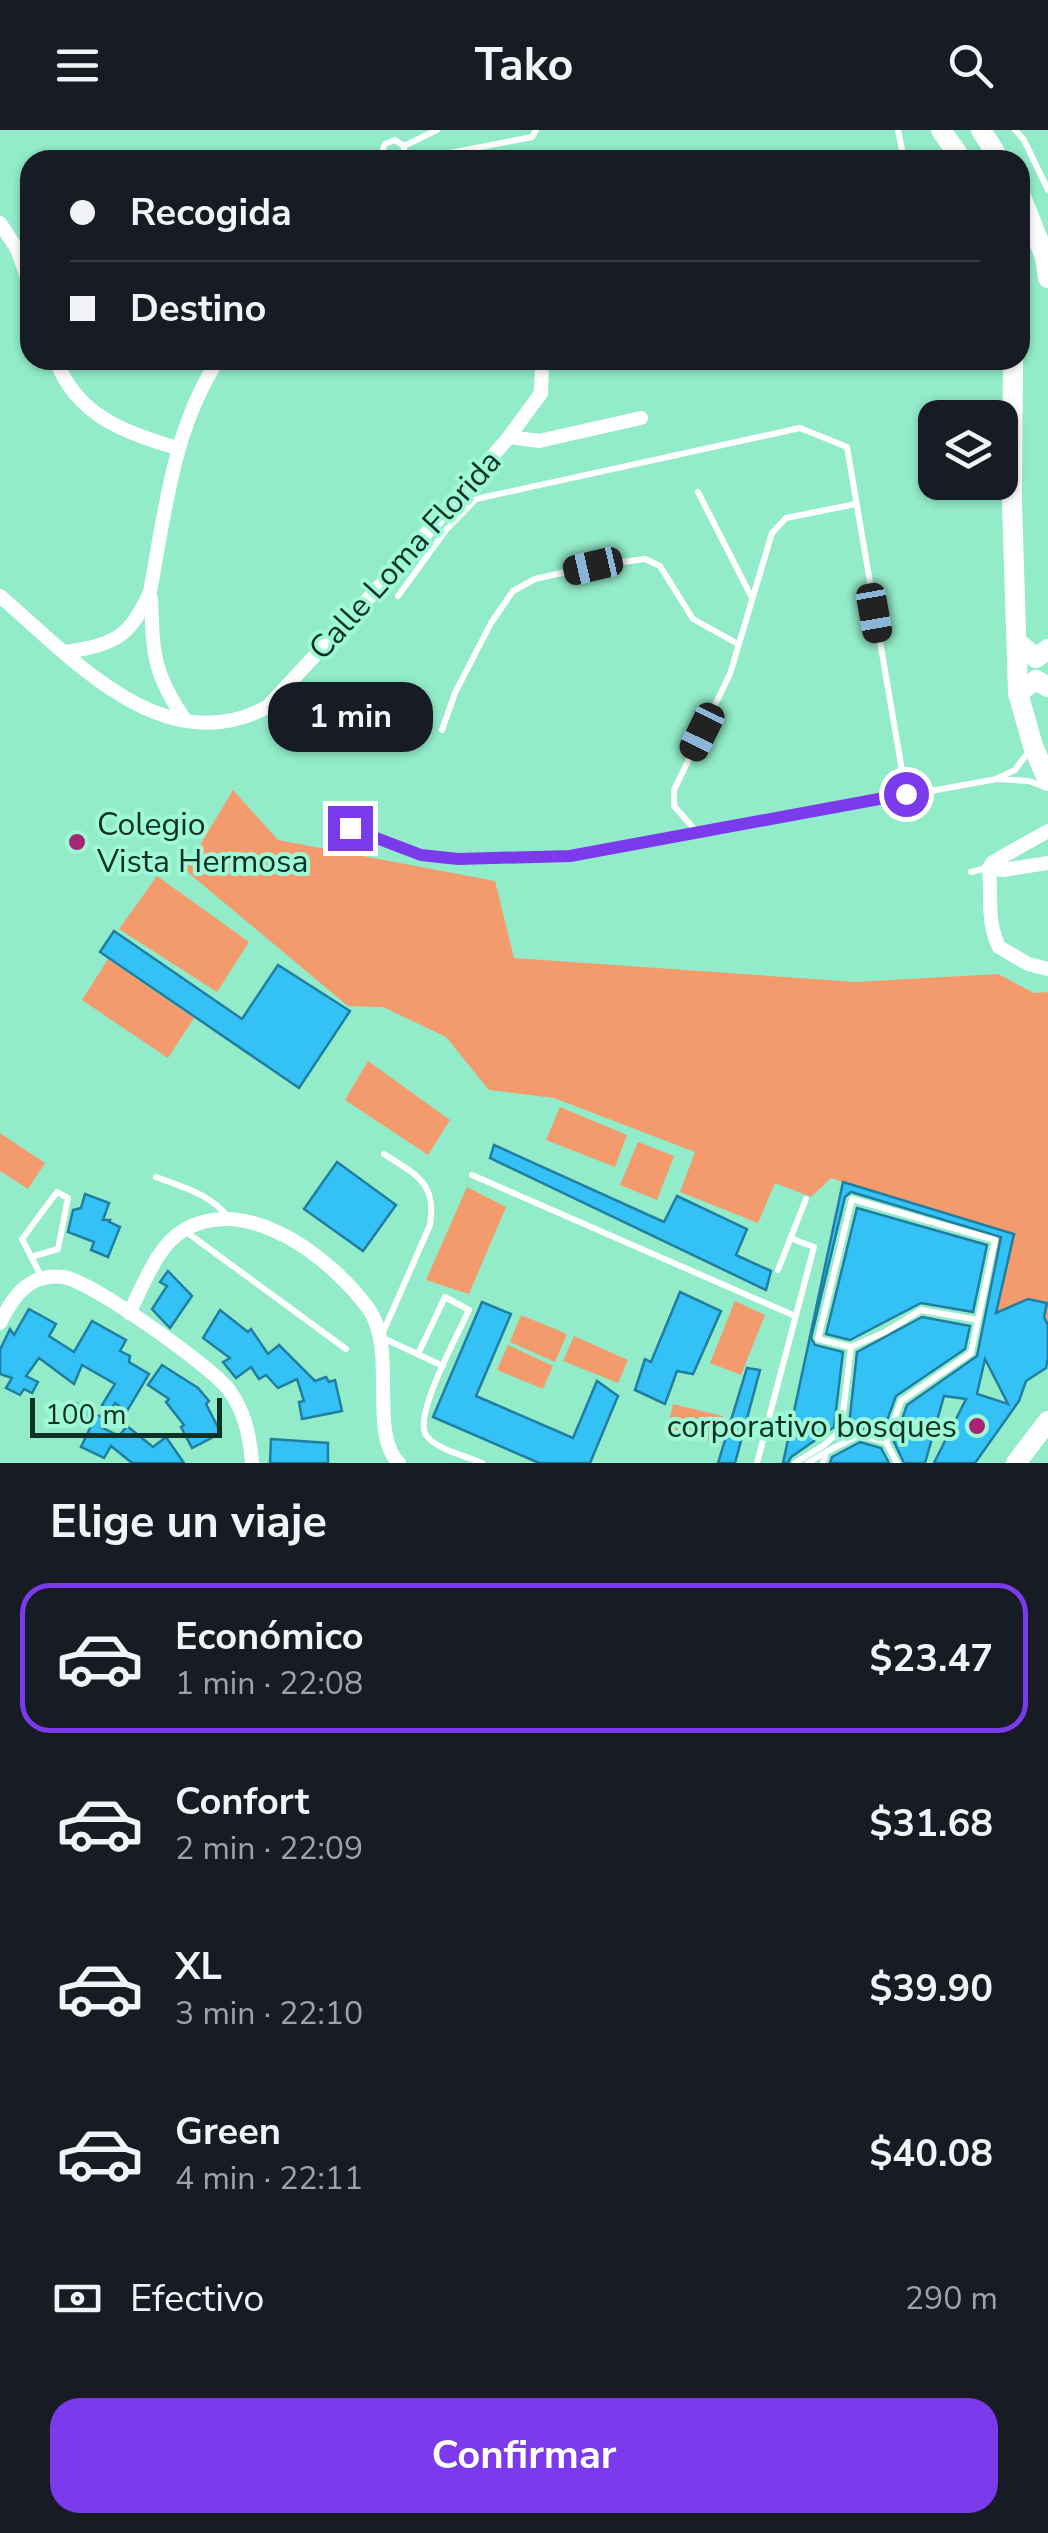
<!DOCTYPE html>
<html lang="es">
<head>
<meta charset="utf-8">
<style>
	body { margin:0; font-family:"Nunito Sans",sans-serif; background:#242831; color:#f1f3f6; height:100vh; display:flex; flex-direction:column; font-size:38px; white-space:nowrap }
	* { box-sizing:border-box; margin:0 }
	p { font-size:32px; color:#9ea1a6 }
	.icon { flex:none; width:55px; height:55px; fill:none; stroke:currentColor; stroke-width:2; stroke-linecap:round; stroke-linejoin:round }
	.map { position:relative; height:1333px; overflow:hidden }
	.details { display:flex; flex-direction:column; background:#171b24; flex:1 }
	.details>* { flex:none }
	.top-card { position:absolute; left:20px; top:20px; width:1010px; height:220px; border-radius:30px; box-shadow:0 2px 8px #0004; display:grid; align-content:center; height:220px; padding:0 50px; background:#171b24 }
	.tools { position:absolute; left:918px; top:270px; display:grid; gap:20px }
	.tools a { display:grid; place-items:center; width:100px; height:100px; border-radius:20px; background:#171b24; box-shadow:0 2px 8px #0004; font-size:50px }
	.scale { position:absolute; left:30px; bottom:25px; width:192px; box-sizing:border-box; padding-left:10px; border:5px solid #0b3225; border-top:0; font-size:28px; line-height:35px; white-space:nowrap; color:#0b3225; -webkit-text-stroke:8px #9ff8d6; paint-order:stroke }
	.end { position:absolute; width:45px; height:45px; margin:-22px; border:12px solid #7c3aed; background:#fff; box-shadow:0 0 0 5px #fff }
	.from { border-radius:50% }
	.bubble { position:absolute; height:70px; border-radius:30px; background:#171b24; box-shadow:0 2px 8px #0004; font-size:32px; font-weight:700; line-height:70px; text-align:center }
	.car { position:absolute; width:30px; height:60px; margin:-30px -15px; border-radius:12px; box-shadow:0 0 8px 2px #0007; background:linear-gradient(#222 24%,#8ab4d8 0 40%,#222 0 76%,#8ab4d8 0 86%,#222 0) }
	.top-card b { display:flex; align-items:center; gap:35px; height:95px; font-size:38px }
	.top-card b+b { border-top:2px solid #363941 }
	.top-card i { width:25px; height:25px; background:#f1f3f6 }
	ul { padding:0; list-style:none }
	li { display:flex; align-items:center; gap:30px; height:150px; margin:0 20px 15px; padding:0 30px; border:5px solid transparent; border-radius:30px }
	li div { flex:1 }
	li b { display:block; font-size:38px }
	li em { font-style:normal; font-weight:700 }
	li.active { border-color:#7c3aed }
	li>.icon { width:90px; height:90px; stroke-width:1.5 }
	h2 { padding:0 50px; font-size:45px; line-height:120px }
	.pay { display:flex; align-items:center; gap:25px; height:110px; padding:0 50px; font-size:38px }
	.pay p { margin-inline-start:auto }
	.action { display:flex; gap:20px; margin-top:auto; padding:20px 50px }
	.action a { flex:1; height:115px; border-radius:30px; background:#7c3aed; color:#fff; font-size:40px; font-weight:700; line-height:115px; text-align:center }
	header { display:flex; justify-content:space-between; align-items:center; height:130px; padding:0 50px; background:#171b24; font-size:45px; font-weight:700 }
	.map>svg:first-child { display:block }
	.green { fill:#f39b6d }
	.building { fill:#34c2f6; stroke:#207ea0; stroke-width:2.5; fill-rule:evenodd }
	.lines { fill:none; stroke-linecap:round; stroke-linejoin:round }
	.service { stroke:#fff; stroke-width:6 }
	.minor { stroke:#fff; stroke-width:14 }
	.secondary { stroke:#fff; stroke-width:20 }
	.route { stroke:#7c3aed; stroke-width:12 }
	.poi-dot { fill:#a62675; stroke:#9ff8d6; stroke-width:4 }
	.labels { text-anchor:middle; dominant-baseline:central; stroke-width:8; stroke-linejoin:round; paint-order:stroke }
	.street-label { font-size:32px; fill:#0b3225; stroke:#9ff8d6 }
	.poi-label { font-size:32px; fill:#0b3225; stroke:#9ff8d6; text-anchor:start }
</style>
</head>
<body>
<header><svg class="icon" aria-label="menu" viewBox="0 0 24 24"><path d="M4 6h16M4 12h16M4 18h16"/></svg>Tako<svg class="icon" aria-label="search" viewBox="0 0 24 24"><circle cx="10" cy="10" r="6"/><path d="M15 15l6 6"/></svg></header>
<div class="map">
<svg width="1048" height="1333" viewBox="0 0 1048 1333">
	<rect width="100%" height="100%" fill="#92ebc9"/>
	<!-- green -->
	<g class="green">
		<polygon points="233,660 278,710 495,751 514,828 856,852 998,844 1034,863 1048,862 1048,1232 988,1217 999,1104 831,1048 811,1067 775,1053 758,1093 680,1062 695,1022 554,968 489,960 446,907 383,877 348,876 185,740"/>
		<polygon points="157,746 249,812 217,862 119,799"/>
		<polygon points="108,829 194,888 168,928 82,870"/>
		<polygon points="368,931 450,990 428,1025 345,970"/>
		<polygon points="560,977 627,1005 615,1037 546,1010"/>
		<polygon points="0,1003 45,1033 28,1059 0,1041"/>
		<polygon points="638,1012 674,1026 657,1070 620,1055"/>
		<polygon points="467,1057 506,1077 469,1164 426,1150"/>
		<polygon points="735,1171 765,1185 741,1245 710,1233"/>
		<polygon points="521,1185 567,1204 555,1232 510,1212"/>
		<polygon points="574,1206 628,1230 618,1253 563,1231"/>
		<polygon points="508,1215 553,1236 543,1259 497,1240"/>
		<polygon points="673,1274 723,1286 716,1312 667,1302"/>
	</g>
	<!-- building -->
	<g class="building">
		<polygon points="114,801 242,889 278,835 350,881 299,958 100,822"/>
		<polygon points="494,1015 664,1092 677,1066 747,1099 736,1125 771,1141 766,1160 490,1028"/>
		<polygon points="337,1032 396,1075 363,1121 304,1079"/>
		<path d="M 843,1052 L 1014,1104 L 996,1183 L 1028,1169 L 1047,1173 L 1044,1187 L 1048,1195 L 1048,1228 L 1046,1238 L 1026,1251 L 1019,1271 L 975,1333 L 934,1333 L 966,1269 L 944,1266 L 925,1333 L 904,1333 L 894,1312 L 907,1275 L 977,1226 L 1001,1107 L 851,1062 L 845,1067 L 811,1208 L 815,1215 L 843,1222 L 834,1297 L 791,1327 L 788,1333 L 783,1333 ZM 985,1229 L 1008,1274 L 977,1264 Z"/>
		<polygon points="85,1064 109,1073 103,1090 110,1090 109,1092 120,1097 108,1127 91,1120 94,1112 68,1102 73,1080 81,1078"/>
		<polygon points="857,1078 987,1115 973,1182 921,1173 850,1210 826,1204"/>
		<polygon points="168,1141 192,1166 170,1198 152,1179 167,1156 160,1152"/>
		<polygon points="680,1162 721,1181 693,1244 677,1241 665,1274 635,1260 645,1229 651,1232"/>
		<polygon points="482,1172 511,1184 476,1266 573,1308 597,1251 618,1266 590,1333 539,1333 433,1287"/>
		<polygon points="29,1179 56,1194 49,1206 74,1222 92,1191 126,1210 120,1221 130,1226 129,1232 149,1244 127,1281 115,1273 110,1281 102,1275 115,1254 82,1235 74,1254 39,1228 26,1246 38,1252 32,1263 24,1259 20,1265 6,1258 12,1248 0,1244 0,1220 10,1199 14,1205"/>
		<polygon points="220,1180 248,1202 251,1199 268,1224 279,1215 315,1251 326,1247 329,1252 335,1250 342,1281 302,1289 299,1272 304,1271 297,1249 278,1258 266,1245 259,1249 251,1237 236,1248 223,1232 230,1228 203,1208"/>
		<polygon points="922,1187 970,1196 965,1219 896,1266 882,1304 849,1295 857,1222"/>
		<polygon points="162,1235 198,1258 209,1271 206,1274 221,1303 192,1318 181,1297 184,1295 166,1272 169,1269 148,1255"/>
		<polygon points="747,1238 760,1240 735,1333 718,1333"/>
		<polygon points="76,1273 105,1289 101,1297 119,1306 127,1296 153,1317 166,1307 184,1333 132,1333 111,1316 104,1328 81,1317 92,1294 72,1286"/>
		<polygon points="271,1309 328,1313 328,1333 270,1333"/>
		<polygon points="860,1312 881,1318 889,1333 830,1333 832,1327"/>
	</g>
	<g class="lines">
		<!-- service -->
		<g class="service">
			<polyline points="898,0 904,30"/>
			<polyline points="1015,0 1024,10 1048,60"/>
			<polyline points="404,16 437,0"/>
			<polyline points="385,30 381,25 385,14 395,10 404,16 403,30"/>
			<polyline points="413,30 532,7 536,0"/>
			<polyline points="698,362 751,466"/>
			<polyline points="398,466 446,400 476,369 800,298 847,317 906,664"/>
			<polyline points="442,600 455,563 491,493 513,461 535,449 593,436 645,429 660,436 693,489 738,514"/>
			<polyline points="998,648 1015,640 1029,621"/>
			<polyline points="350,698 421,725 458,729 570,726 997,649 1029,651 1045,657"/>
			<polyline points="696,701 674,676 674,660 730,544 772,403 786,388 856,374"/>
			<polyline points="971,742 987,738"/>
			<path d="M 384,1024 C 416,1045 437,1052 430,1095 L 381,1207 L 443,1236"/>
			<polyline points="472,1045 795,1186"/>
			<path d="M 156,1047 C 183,1057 210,1064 229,1088"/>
			<polyline points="185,1101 346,1219"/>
			<polyline points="31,1127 58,1119 68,1068 57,1062 22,1109 41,1146"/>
			<polyline points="778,1140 806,1069"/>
			<path d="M 418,1224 L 445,1167 L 469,1180 C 459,1202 413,1286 426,1305 C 435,1319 466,1326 482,1333"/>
			<polyline points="841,1300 886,1312 901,1271 971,1223 995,1110 852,1069 818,1209 851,1217 885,1202 921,1180 978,1190"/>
			<polyline points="886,1312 897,1333"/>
			<polyline points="757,1333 814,1117 790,1108"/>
			<polyline points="795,1333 824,1315 841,1300 851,1217"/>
			<polyline points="808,1333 824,1323"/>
			<polyline points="823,1333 826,1322 859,1305"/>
		</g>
		<!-- minor -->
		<g class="minor">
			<polyline points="0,93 17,119 30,155"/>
			<path d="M 56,230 C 76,285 125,303 177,318"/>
			<polyline points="509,307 539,311 641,288"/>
			<path d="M 0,466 C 72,528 164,633 267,577 L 392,443 L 509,307 L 541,263 L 542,230"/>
			<path d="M 151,468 C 153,524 153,543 185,590"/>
			<path d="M 66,522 C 115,514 129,508 150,462 C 165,382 173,299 218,230"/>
			<path d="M 1048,701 L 993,732 L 989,738 C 992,765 986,791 999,817 L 1028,834 L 1048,839"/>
			<polyline points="989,738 1003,740 1048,733"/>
			<path d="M 129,1183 C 143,1157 157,1115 184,1100 C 248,1063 331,1128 368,1178 C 398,1218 368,1304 399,1333"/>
			<path d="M 0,1193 C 13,1166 29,1143 63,1147 C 90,1150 212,1237 229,1260 C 245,1282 250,1307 252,1333"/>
		</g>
		<!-- secondary -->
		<g class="secondary">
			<polyline points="941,0 962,30"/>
			<polyline points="981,0 1000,30"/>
			<polyline points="1020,64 1045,127 1048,148"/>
			<polyline points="1013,230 1012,373 1018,563 1033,616 1048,651"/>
			<polyline points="1017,512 1036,528 1048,519"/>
			<polyline points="1018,563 1036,550 1048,557"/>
			<polyline points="1016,1333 1048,1291"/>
		</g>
	</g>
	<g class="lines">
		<!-- route -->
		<polyline class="route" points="350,698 421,725 458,729 570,726 906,664"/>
	</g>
	<!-- markers -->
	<g class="poi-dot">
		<circle cx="77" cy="712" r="10"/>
		<circle cx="977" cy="1296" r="10"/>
	</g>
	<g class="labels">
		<!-- street labels -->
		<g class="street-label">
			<text transform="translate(405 425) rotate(-48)">Calle Loma Florida</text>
		</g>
		<!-- poi labels -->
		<g class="poi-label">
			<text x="97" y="694">Colegio<tspan x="97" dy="37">Vista Hermosa</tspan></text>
			<text x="957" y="1296" text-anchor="end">corporativo bosques</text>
		</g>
	</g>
</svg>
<div class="tools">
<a><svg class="icon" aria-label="layers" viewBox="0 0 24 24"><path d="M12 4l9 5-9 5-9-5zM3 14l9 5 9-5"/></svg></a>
</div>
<div class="scale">100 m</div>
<i class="end from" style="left:906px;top:664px"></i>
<i class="end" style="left:350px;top:698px"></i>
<div class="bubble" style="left:268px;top:552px;width:165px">1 min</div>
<i class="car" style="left:593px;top:436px;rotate:257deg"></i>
<i class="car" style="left:874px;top:483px;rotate:170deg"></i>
<i class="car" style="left:702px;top:602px;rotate:206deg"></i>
<div class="top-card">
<b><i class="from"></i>Recogida</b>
<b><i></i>Destino</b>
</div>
</div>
<section class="details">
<h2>Elige un viaje</h2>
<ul>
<li class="active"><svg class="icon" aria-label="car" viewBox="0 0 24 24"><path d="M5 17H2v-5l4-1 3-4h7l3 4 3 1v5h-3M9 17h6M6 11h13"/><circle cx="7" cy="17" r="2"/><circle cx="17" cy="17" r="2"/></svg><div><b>Económico</b><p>1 min · 22:08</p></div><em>$23.47</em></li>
<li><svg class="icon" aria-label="car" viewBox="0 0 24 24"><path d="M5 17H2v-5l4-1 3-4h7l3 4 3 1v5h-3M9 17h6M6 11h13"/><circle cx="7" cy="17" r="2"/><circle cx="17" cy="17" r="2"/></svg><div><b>Confort</b><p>2 min · 22:09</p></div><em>$31.68</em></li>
<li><svg class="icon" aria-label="car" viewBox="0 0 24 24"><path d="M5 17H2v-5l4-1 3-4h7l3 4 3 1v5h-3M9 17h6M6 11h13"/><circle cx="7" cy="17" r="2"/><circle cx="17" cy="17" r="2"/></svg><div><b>XL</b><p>3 min · 22:10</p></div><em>$39.90</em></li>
<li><svg class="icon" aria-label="car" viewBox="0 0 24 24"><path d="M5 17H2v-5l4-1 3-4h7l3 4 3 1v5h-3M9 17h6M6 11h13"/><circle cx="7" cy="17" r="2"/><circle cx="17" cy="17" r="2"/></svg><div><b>Green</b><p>4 min · 22:11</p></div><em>$40.08</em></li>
</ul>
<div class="pay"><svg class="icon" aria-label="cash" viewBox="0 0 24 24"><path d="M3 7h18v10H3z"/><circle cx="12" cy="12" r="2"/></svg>Efectivo<p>290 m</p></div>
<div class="action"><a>Confirmar</a></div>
</section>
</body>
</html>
